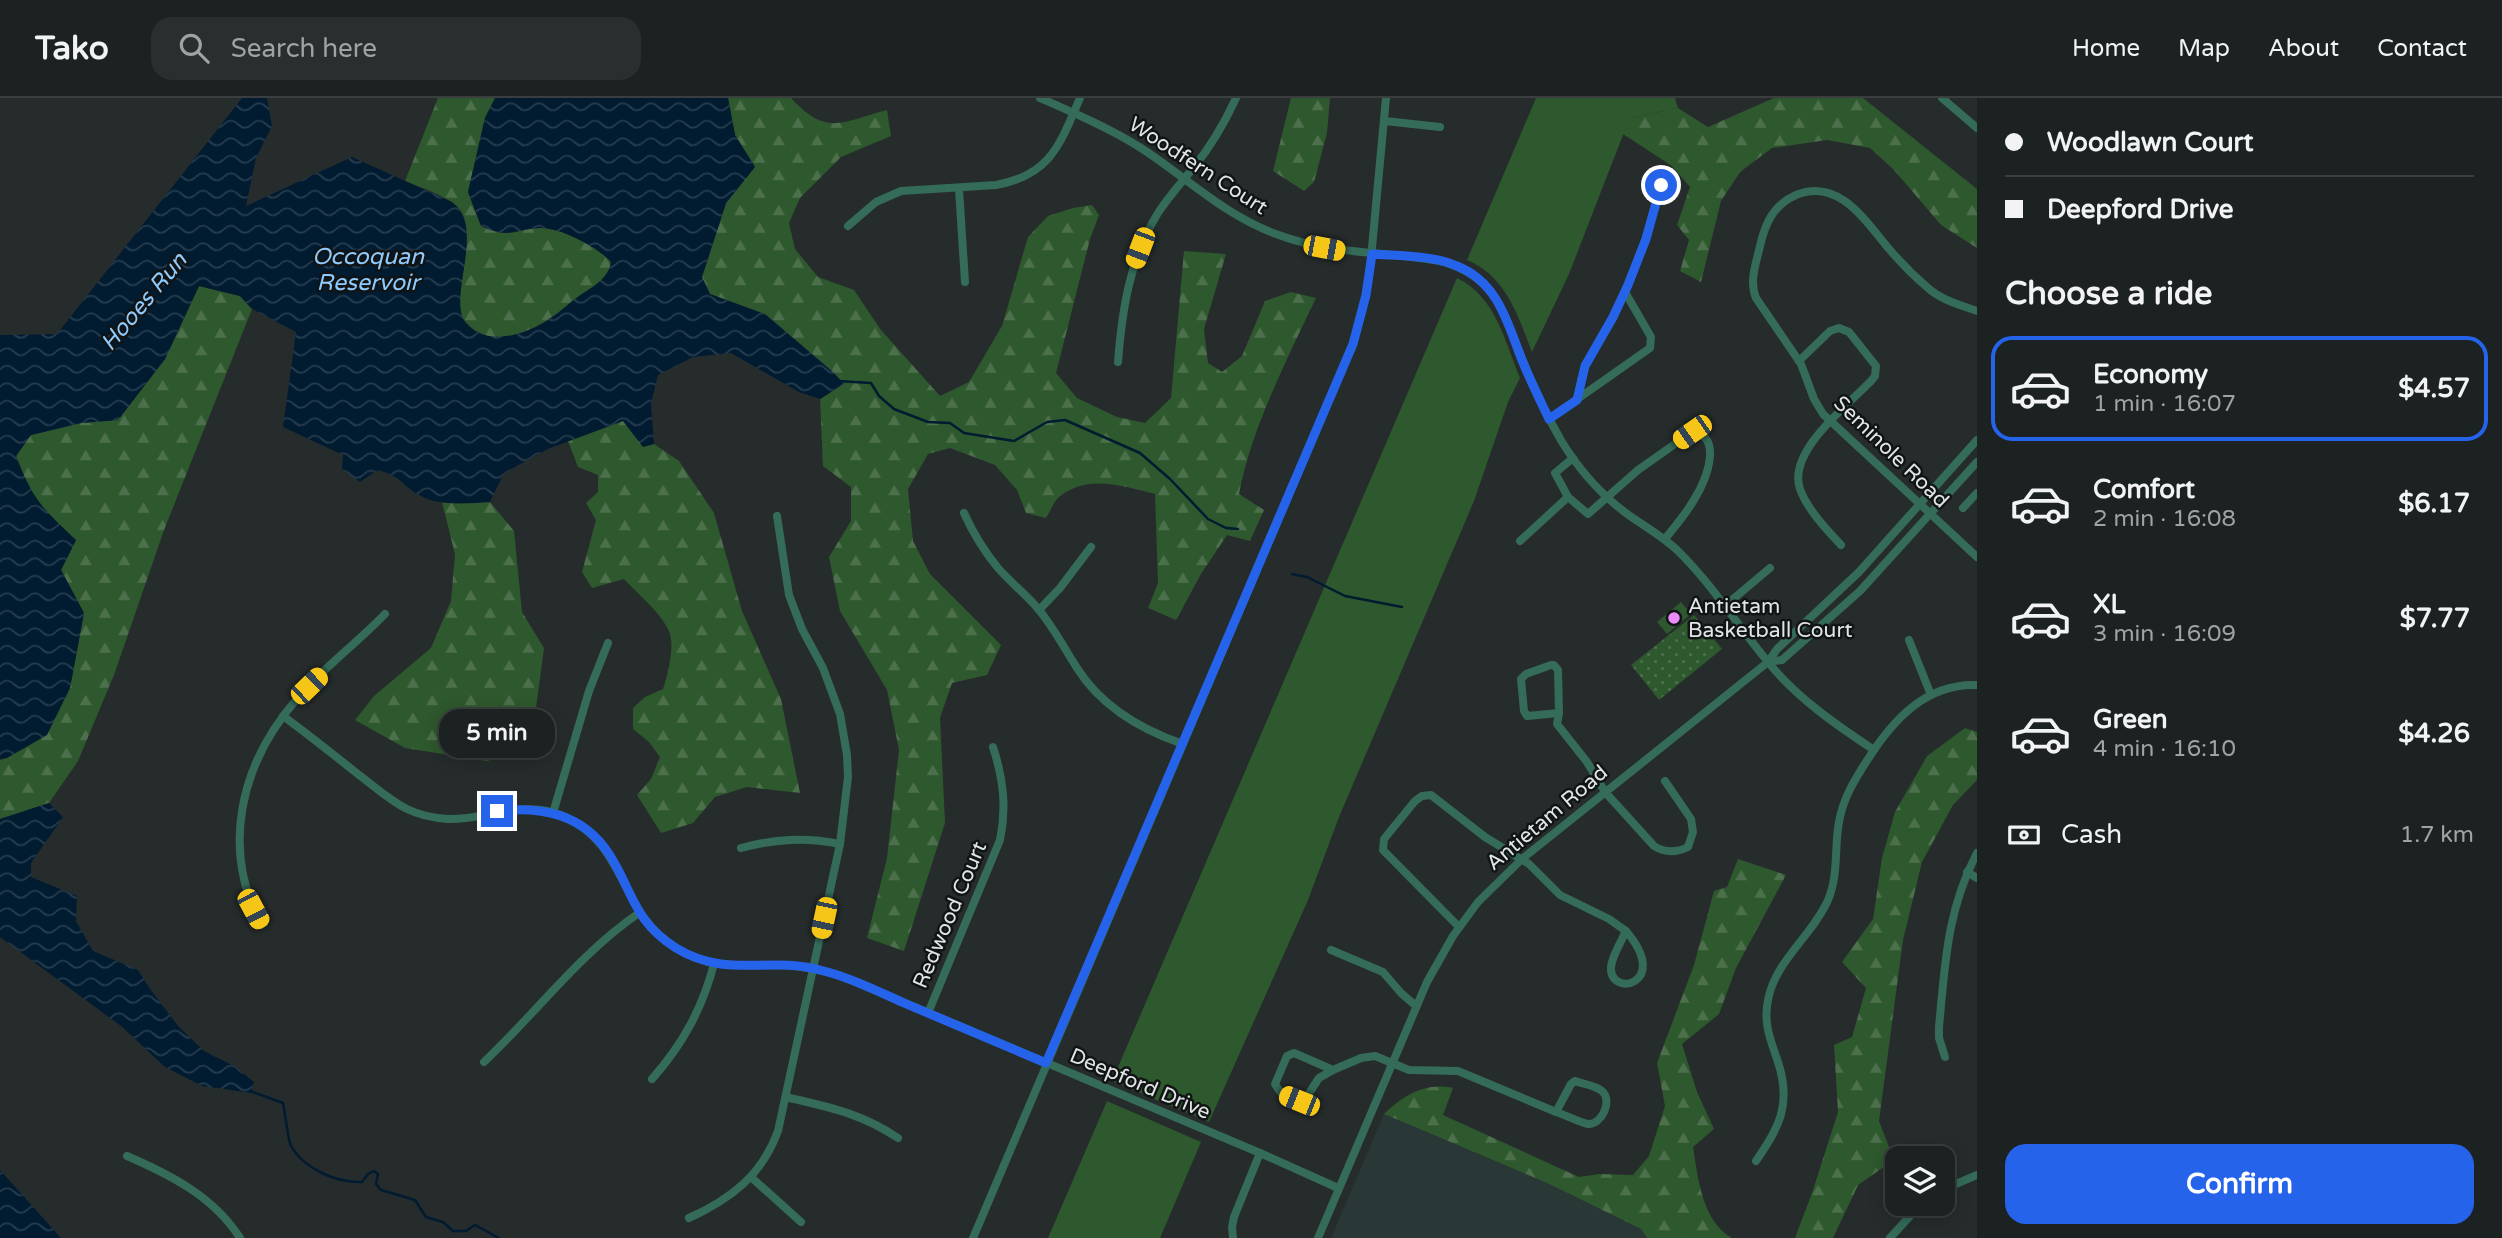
<!DOCTYPE html>
<html lang="en">
<head>
<meta charset="utf-8">
<style>
	body { margin:0; font-family:"Varela Round",sans-serif; background:#292e2e; color:#f1f3f6; height:100vh; display:flex; flex-direction:column; font-size:26px; white-space:nowrap }
	* { box-sizing:border-box; margin:0 }
	p { font-size:23px; color:#a0a3a5 }
	.icon { flex:none; width:38px; height:38px; fill:none; stroke:currentColor; stroke-width:2; stroke-linecap:round; stroke-linejoin:round }
	.map { position:relative; flex:1; overflow:hidden }
	.drawer { display:flex; flex-direction:column; background:#1c2121; width:525px }
	.drawer>* { flex:none }
	.banner { display:grid; align-content:center; height:154px; padding:0 28px; background:#1c2121 }
	.fabs { position:absolute; left:1885px; top:1048px; display:grid; gap:14px }
	.fabs a { display:grid; place-items:center; width:70px; height:70px; border-radius:14px; background:#1c2121; box-shadow:0 4px 18px #0003,0 0 0 2px #3a3e3f; font-size:35px }
	.end { position:absolute; width:32px; height:32px; margin:-16px; border:9px solid #2563eb; background:#fff; box-shadow:0 0 0 4px #fff }
	.from { border-radius:50% }
	.bubble { position:absolute; height:49px; border-radius:21px; background:#1c2121; box-shadow:0 4px 18px #0003,0 0 0 2px #3a3e3f; font-size:23px; font-weight:700; line-height:49px; text-align:center }
	.car { position:absolute; width:21px; height:42px; margin:-21px -10px; border-radius:9px; box-shadow:0 0 5px 2px #0007; background:linear-gradient(#f5c518 24%,#345 0 40%,#f5c518 0 76%,#345 0 86%,#f5c518 0) }
	.banner b { display:flex; align-items:center; gap:24px; height:66px; font-size:26px }
	.banner b+b { border-top:2px solid #3a3e3f }
	.banner i { width:18px; height:18px; background:#f1f3f6 }
	ul { padding:0; list-style:none }
	li { display:flex; align-items:center; gap:21px; height:105px; margin:0 14px 10px; padding:0 14px; border:4px solid transparent; border-radius:21px }
	li div { flex:1 }
	li b { display:block; font-size:26px }
	li em { font-style:normal; font-weight:700 }
	li.current { border-color:#2563eb }
	li>.icon { width:63px; height:63px; stroke-width:1.5 }
	h2 { padding:0 28px; font-size:32px; line-height:84px }
	.pay { display:flex; align-items:center; gap:18px; height:77px; padding:0 28px; font-size:26px }
	.pay p { margin-inline-start:auto }
	.action { display:flex; gap:14px; margin-top:auto; padding:14px 28px }
	.action a { flex:1; height:80px; border-radius:21px; background:#2563eb; color:#fff; font-size:28px; font-weight:700; line-height:80px; text-align:center }
	header { display:flex; align-items:center; gap:42px; box-sizing:border-box; height:98px; padding:0 35px; background:#1c2121; border-bottom:2px solid #3a3e3f }
	header strong { font-size:33px }
	nav { display:flex; gap:38px; margin-inline-start:auto; font-size:24px }
	.search { width:490px; height:63px; background:#292e2e; display:flex; align-items:center; gap:18px; box-sizing:border-box; padding:0 24px; border-radius:21px; color:#a0a3a5; font-size:26px }
	main { display:flex; flex:1; min-height:0 }
	.map>svg:first-child { display:block }
	.built { fill:#293737 }
	.grass { fill:#2e582d }
	.forest { fill:url(#forest-firs) }
	.park { fill:url(#park-dots) }
	.water { fill:url(#water-waves) }
	.lines { fill:none; stroke-linecap:round; stroke-linejoin:round }
	.stream { stroke:#011b31; stroke-width:2.5 }
	.minor { stroke:#346b59; stroke-width:8 }
	.route { stroke:#2563eb; stroke-width:9 }
	.poi-dot { fill:#ec8cfb; stroke:#111414; stroke-width:2.5 }
	.labels { text-anchor:middle; dominant-baseline:central; stroke-width:5; stroke-linejoin:round; paint-order:stroke }
	.street-label { font-size:21px; fill:#e1e5e5; stroke:#111414 }
	.poi-label { font-size:21px; fill:#e1e5e5; stroke:#111414; text-anchor:start }
	.water-label { font-size:23px; font-style:italic; fill:#8fcafd; stroke:#111414 }
</style>
</head>
<body>
<header>
<strong>Tako</strong>
<div class="search"><svg class="icon" aria-label="search" viewBox="0 0 24 24"><circle cx="10" cy="10" r="6"/><path d="M15 15l6 6"/></svg>Search here</div>
<nav><a>Home</a><a>Map</a><a>About</a><a>Contact</a></nav>
</header>
<main>
<div class="map">
<svg width="1977" height="1140" viewBox="0 0 1977 1140">
	<defs>
		<pattern id="forest-firs" width="22" height="20" patternUnits="userSpaceOnUse" patternTransform="scale(1.75)"><rect width="22" height="20" fill="#2e582d"/><path d="M5 1l3.5 6h-7zM16 11l3.5 6h-7z" fill="#4c704b"/></pattern>
		<pattern id="park-dots" width="8" height="8" patternUnits="userSpaceOnUse" patternTransform="scale(1.75)"><rect width="8" height="8" fill="#2e582d"/><path d="M2 2h.1M6 6h.1" fill="none" stroke="#4c704b" stroke-width="1.8" stroke-linecap="round"/></pattern>
		<pattern id="water-waves" width="16" height="10" patternUnits="userSpaceOnUse" patternTransform="scale(1.75)"><rect width="16" height="10" fill="#011b31"/><path d="M0 5q4-4 8 0t8 0" fill="none" stroke="#263c4f"/></pattern>
	</defs>
	<rect width="100%" height="100%" fill="#262c2c"/>
	<!-- built -->
	<polygon class="built" points="1384,1016 1547,1085 1641,1131 1647,1140 1331,1140"/>
	<!-- grass -->
	<g class="grass">
		<path d="M 1536,0 L 1675,0 L 1678,10 L 1632,20 L 1623,37 L 1569,176 L 1532,254 C 1518,218 1506,178 1467,162 Z"/>
		<path d="M 1457,180 C 1495,198 1505,243 1520,280 L 1508,304 L 1474,403 L 1339,719 L 1308,802 L 1209,1024 L 1112,983 Z"/>
		<polygon points="1681,504 1691,516 1667,536 1657,524"/>
		<polygon points="1107,1003 1201,1044 1160,1140 1048,1140"/>
	</g>
	<!-- forest -->
	<g class="forest">
		<path d="M 438,0 L 495,0 L 485,20 L 468,94 L 481,128 C 511,142 514,131 541,130 C 562,130 598,149 611,164 C 608,184 582,196 567,208 C 544,226 505,251 476,233 C 469,228 461,221 460,213 C 457,187 476,137 461,113 C 453,100 420,89 405,83 Z"/>
		<path d="M 728,0 L 791,0 C 827,39 841,24 887,12 L 891,38 L 841,59 L 800,100 L 789,125 L 795,151 L 818,179 L 854,192 L 881,232 L 940,298 L 969,284 L 1002,228 L 1028,139 L 1048,118 L 1073,110 L 1092,107 L 1099,117 L 1090,141 L 1056,275 L 1077,300 L 1117,319 L 1145,325 L 1171,300 L 1184,153 L 1226,156 L 1204,231 L 1208,265 L 1222,274 L 1242,258 L 1265,203 L 1291,194 L 1316,200 C 1288,259 1251,331 1239,396 L 1264,412 L 1250,443 L 1227,437 L 1201,476 L 1176,522 L 1148,510 L 1158,485 L 1155,396 C 1123,388 1086,375 1058,400 C 1053,405 1050,414 1046,420 L 1026,415 L 1017,392 L 995,367 L 950,350 L 928,356 L 908,391 L 913,443 L 930,476 L 1001,547 L 987,577 L 952,585 L 940,620 L 945,725 L 904,853 L 867,840 L 887,760 L 899,652 L 887,592 L 840,513 L 829,459 L 851,423 L 851,389 L 823,368 L 820,301 L 843,286 L 765,216 L 710,196 L 702,179 L 726,105 L 755,69 L 735,37 Z"/>
		<polygon points="1291,0 1330,0 1327,35 1314,84 1304,93 1273,73"/>
		<polygon points="1774,0 1863,0 1977,91 1977,150 1941,127 1894,72 1870,50 1827,42 1772,50 1740,74 1721,103 1701,184 1680,173 1689,142 1677,127 1690,89 1672,68 1623,36 1632,20 1678,10 1708,29"/>
		<polygon points="199,188 240,198 252,211 164,432 114,577 78,663 49,705 0,721 0,662 7,660 70,590 84,515 61,472 76,442 42,411 30,393 16,358 31,337 81,325 118,322 165,261"/>
		<path d="M 623,323 L 643,348 L 654,346 L 679,363 L 714,415 L 742,513 L 781,601 L 800,695 L 747,689 L 715,699 L 693,725 L 661,735 L 637,697 L 651,681 L 660,659 L 649,644 L 633,631 L 633,610 L 645,599 L 663,591 C 668,575 676,546 668,531 C 658,512 638,496 624,481 L 592,490 L 582,474 L 596,422 L 586,405 L 598,394 L 598,377 L 578,369 L 568,343 Z"/>
		<polygon points="442,404 490,404 514,433 522,514 544,550 536,610 519,654 487,663 405,650 355,622 374,598 431,550 451,503 455,456"/>
		<polygon points="1965,630 1977,634 1977,682 1953,707 1922,764 1903,842 1879,1023 1894,1062 1858,1087 1833,1140 1795,1140 1812,1095 1838,1014 1834,947 1852,939 1866,890 1842,864 1873,821 1882,760 1895,714 1927,658"/>
		<path d="M 1738,761 L 1786,777 L 1736,870 L 1719,916 L 1682,946 L 1697,994 L 1714,1031 L 1693,1049 C 1698,1080 1702,1123 1732,1140 L 1647,1140 L 1641,1131 L 1547,1085 L 1384,1016 C 1404,997 1425,984 1453,990 L 1443,1017 L 1579,1079 L 1600,1076 L 1633,1077 L 1649,1058 L 1665,1008 L 1657,965 L 1694,867 L 1714,793 L 1727,789 Z"/>
	</g>
	<!-- park -->
	<polygon class="park" points="1694,517 1722,551 1659,602 1631,567"/>
	<!-- water -->
	<g class="water">
		<path d="M 242,0 L 267,0 L 272,28 L 256,60 L 246,108 L 352,59 L 452,104 C 487,131 446,200 466,225 C 486,250 528,236 550,221 C 560,214 569,205 579,198 C 592,189 609,181 611,164 C 598,149 561,130 541,130 C 514,130 511,142 481,128 L 468,94 L 485,20 L 495,0 L 728,0 L 735,37 L 755,69 L 726,105 L 702,179 L 710,196 L 765,216 L 833,274 L 844,286 L 820,301 L 799,294 L 731,255 L 693,259 L 658,277 L 651,306 L 654,346 L 643,349 L 623,323 L 548,351 L 504,375 L 490,404 C 468,405 440,409 419,397 C 401,387 403,379 378,372 L 360,384 L 342,371 L 343,357 L 283,329 L 296,234 L 252,211 L 240,198 L 199,188 L 165,261 L 118,322 L 81,325 L 31,337 L 16,358 C 33,402 43,411 76,442 L 61,472 L 84,515 L 70,590 L 47,637 L 7,660 L 0,661 L 0,237 L 57,236 Z"/>
		<polygon points="49,705 63,719 31,765 31,779 77,798 76,823 93,853 138,872 150,891 179,929 204,953 234,968 254,984 251,995 202,988 165,969 121,928 0,839 0,721"/>
		<polygon points="0,1072 61,1140 0,1140"/>
	</g>
	<g class="lines">
		<!-- stream -->
		<g class="stream">
			<polyline points="838,283 871,285 879,298 894,311 928,324 950,325 964,335 1014,343 1047,324 1065,322 1140,355 1170,381 1208,421 1226,430 1238,431"/>
			<polyline points="1292,476 1307,479 1345,498 1402,509"/>
			<path d="M 250,993 L 283,1005 C 285,1014 288,1042 291,1048 C 304,1071 337,1085 362,1084 L 368,1076 L 374,1073 L 378,1076 L 376,1086 L 381,1092 L 415,1102 L 426,1119 L 443,1124 L 453,1133 L 466,1133 L 475,1127 L 499,1140"/>
		</g>
		<!-- minor -->
		<g class="minor">
			<path d="M 1040,0 C 1074,15 1109,30 1141,50 C 1186,79 1224,117 1276,136 C 1330,157 1388,153 1444,164 C 1498,181 1504,216 1523,263 C 1534,291 1547,318 1562,344 C 1580,373 1602,398 1630,418 C 1646,429 1663,439 1677,452 C 1712,486 1737,527 1768,564 C 1797,600 1835,626 1874,652"/>
			<polyline points="1942,0 1977,30"/>
			<polyline points="1385,23 1440,29"/>
			<polyline points="959,91 965,184"/>
			<path d="M 848,128 L 876,104 L 901,93 L 996,87 C 1051,77 1060,46 1080,0"/>
			<path d="M 1977,213 C 1961,207 1941,202 1928,190 C 1915,179 1902,166 1890,152 C 1866,124 1839,79 1796,97 C 1773,107 1765,126 1760,148 C 1756,166 1749,183 1756,200 L 1801,266 L 1814,301 L 1823,316 L 1977,459"/>
			<path d="M 1799,263 L 1830,233 L 1839,230 L 1849,234 L 1876,268 L 1875,278 L 1871,283 C 1848,307 1787,353 1800,391 C 1807,411 1827,432 1841,447"/>
			<path d="M 1118,264 C 1122,212 1130,160 1158,115 C 1169,98 1182,84 1194,69 C 1211,48 1225,24 1236,0"/>
			<polyline points="1577,302 1585,268 1613,220 1628,187 1646,140 1661,87"/>
			<polyline points="1549,321 1650,250 1651,239 1625,194"/>
			<path d="M 1573,360 L 1555,375 L 1568,399 L 1588,416 L 1638,372 L 1692,334 C 1724,337 1706,383 1695,400 C 1687,415 1675,428 1665,441"/>
			<polyline points="1963,410 1977,395"/>
			<path d="M 964,415 C 973,435 984,453 998,470 C 1011,485 1027,497 1039,512 C 1054,530 1064,550 1077,570 C 1101,608 1142,632 1183,646"/>
			<polyline points="1520,443 1568,399"/>
			<polyline points="1726,507 1770,470"/>
			<polyline points="1039,512 1060,490 1091,449"/>
			<polyline points="1909,542 1931,597"/>
			<polyline points="1768,564 1782,562 1860,493 1977,364"/>
			<polygon points="1551,567 1554,567 1558,572 1559,615 1527,618 1524,613 1521,581 1526,576"/>
			<path d="M 1559,615 L 1557,626 L 1587,664 L 1605,694 L 1654,748 C 1665,755 1676,755 1688,749 L 1693,734 L 1691,721 L 1665,683"/>
			<path d="M 283,618 C 309,637 334,657 359,677 C 374,688 389,702 407,711 C 419,717 434,720 448,721 C 488,722 523,701 563,718 C 627,746 618,812 674,849 C 712,873 741,866 782,867 C 802,868 820,872 839,877 L 1260,1055 L 1338,1090"/>
			<polyline points="553,715 589,593 608,545"/>
			<path d="M 741,750 C 775,741 805,739 840,746"/>
			<polyline points="1967,774 1977,780"/>
			<path d="M 261,827 C 221,750 240,667 296,602 C 322,571 356,546 385,516"/>
			<polyline points="1459,829 1383,752 1384,741 1415,703 1422,698 1431,697 1485,739 1529,766 1560,797 1609,821 1626,833"/>
			<path d="M 1626,833 C 1672,887 1609,900 1611,869 C 1612,858 1621,844 1626,833 Z"/>
			<polyline points="1331,852 1383,874 1401,895 1416,908"/>
			<path d="M 928,915 L 1000,742 C 1007,709 1003,680 993,649"/>
			<polygon points="1294,955 1333,972 1319,980 1304,1003 1281,995 1275,986 1287,958"/>
			<path d="M 1945,959 L 1939,940 L 1939,929 C 1945,866 1947,812 1977,755"/>
			<path d="M 484,964 C 537,914 579,856 639,815"/>
			<polyline points="1333,972 1361,960 1375,958 1409,972 1458,973 1556,1014"/>
			<path d="M 652,981 C 683,946 702,911 714,866"/>
			<path d="M 1575,983 C 1583,986 1595,987 1602,993 C 1613,1002 1602,1027 1588,1026 C 1578,1024 1566,1017 1556,1014 L 1571,986 Z"/>
			<path d="M 786,999 C 828,1009 861,1015 898,1040"/>
			<path d="M 127,1058 C 171,1077 214,1099 240,1140"/>
			<path d="M 1756,1063 C 1779,1029 1792,1007 1778,964 C 1771,943 1763,926 1768,902 C 1775,863 1812,838 1828,802 C 1839,776 1834,750 1839,724 C 1843,700 1855,681 1868,661 C 1893,622 1926,585 1977,587"/>
			<polyline points="752,1080 801,1124"/>
			<polyline points="1942,1092 1977,1077"/>
			<path d="M 689,1120 C 731,1101 762,1077 778,1033 L 840,746 L 848,679 L 847,657 L 840,616 L 823,570 L 802,531 L 789,497 L 777,418"/>
			<polyline points="973,1140 1353,246 1366,197 1370,171 1386,0"/>
			<polyline points="1233,1140 1232,1129 1234,1119 1260,1055"/>
			<polyline points="1318,1140 1427,884 1453,838 1478,804 1522,761 1768,564 1777,551 1859,474 1977,342"/>
			<polyline points="1890,1140 1921,1106"/>
		</g>
	</g>
	<g class="lines">
		<!-- route -->
		<path class="route" d="M 497,713 C 542,708 583,716 609,756 C 633,793 633,823 676,850 C 727,881 768,858 820,872 C 849,879 877,893 904,905 C 952,925 999,945 1046,965 L 1353,246 L 1366,197 L 1372,156 C 1399,158 1432,157 1457,168 C 1499,185 1507,225 1522,262 C 1530,282 1540,302 1549,321 L 1577,302 L 1585,268 L 1613,219 L 1628,187 L 1646,141 L 1661,87"/>
	</g>
	<!-- markers -->
	<circle class="poi-dot" cx="1674" cy="520" r="7"/>
	<g class="labels">
		<!-- street labels -->
		<g class="street-label">
			<text transform="translate(1198 68) rotate(33)">Woodfern Court</text>
			<text transform="translate(1891 354) rotate(44)">Seminole Road</text>
			<text transform="translate(1547 720) rotate(-40)">Antietam Road</text>
			<text transform="translate(950 817) rotate(-67)">Redwood Court</text>
			<text transform="translate(1140 986) rotate(23)">Deepford Drive</text>
		</g>
		<!-- poi labels -->
		<g class="poi-label">
			<text x="1688" y="508">Antietam<tspan x="1688" dy="24">Basketball Court</tspan></text>
		</g>
		<!-- water labels -->
		<g class="water-label">
			<text x="368" y="159">Occoquan<tspan x="368" dy="26">Reservoir</tspan></text>
			<text transform="translate(144 204) rotate(-50)">Hooes Run</text>
		</g>
	</g>
</svg>
<div class="fabs">
<a><svg class="icon" aria-label="layers" viewBox="0 0 24 24"><path d="M12 4l9 5-9 5-9-5zM3 14l9 5 9-5"/></svg></a>
</div>
<i class="end from" style="left:1661px;top:87px"></i>
<i class="end" style="left:497px;top:713px"></i>
<div class="bubble" style="left:439px;top:611px;width:116px">5 min</div>
<i class="car" style="left:1140px;top:150px;rotate:201deg"></i>
<i class="car" style="left:1324px;top:150px;rotate:101deg"></i>
<i class="car" style="left:1692px;top:334px;rotate:235deg"></i>
<i class="car" style="left:309px;top:588px;rotate:46deg"></i>
<i class="car" style="left:253px;top:811px;rotate:152deg"></i>
<i class="car" style="left:824px;top:820px;rotate:192deg"></i>
<i class="car" style="left:1299px;top:1003px;rotate:292deg"></i>
</div>
<section class="drawer">
<div class="banner">
<b><i class="from"></i>Woodlawn Court</b>
<b><i></i>Deepford Drive</b>
</div>
<h2>Choose a ride</h2>
<ul>
<li class="current"><svg class="icon" aria-label="car" viewBox="0 0 24 24"><path d="M5 17H2v-5l4-1 3-4h7l3 4 3 1v5h-3M9 17h6M6 11h13"/><circle cx="7" cy="17" r="2"/><circle cx="17" cy="17" r="2"/></svg><div><b>Economy</b><p>1 min · 16:07</p></div><em>$4.57</em></li>
<li><svg class="icon" aria-label="car" viewBox="0 0 24 24"><path d="M5 17H2v-5l4-1 3-4h7l3 4 3 1v5h-3M9 17h6M6 11h13"/><circle cx="7" cy="17" r="2"/><circle cx="17" cy="17" r="2"/></svg><div><b>Comfort</b><p>2 min · 16:08</p></div><em>$6.17</em></li>
<li><svg class="icon" aria-label="car" viewBox="0 0 24 24"><path d="M5 17H2v-5l4-1 3-4h7l3 4 3 1v5h-3M9 17h6M6 11h13"/><circle cx="7" cy="17" r="2"/><circle cx="17" cy="17" r="2"/></svg><div><b>XL</b><p>3 min · 16:09</p></div><em>$7.77</em></li>
<li><svg class="icon" aria-label="car" viewBox="0 0 24 24"><path d="M5 17H2v-5l4-1 3-4h7l3 4 3 1v5h-3M9 17h6M6 11h13"/><circle cx="7" cy="17" r="2"/><circle cx="17" cy="17" r="2"/></svg><div><b>Green</b><p>4 min · 16:10</p></div><em>$4.26</em></li>
</ul>
<div class="pay"><svg class="icon" aria-label="cash" viewBox="0 0 24 24"><path d="M3 7h18v10H3z"/><circle cx="12" cy="12" r="2"/></svg>Cash<p>1.7 km</p></div>
<div class="action"><a>Confirm</a></div>
</section>
</main>
</body>
</html>
